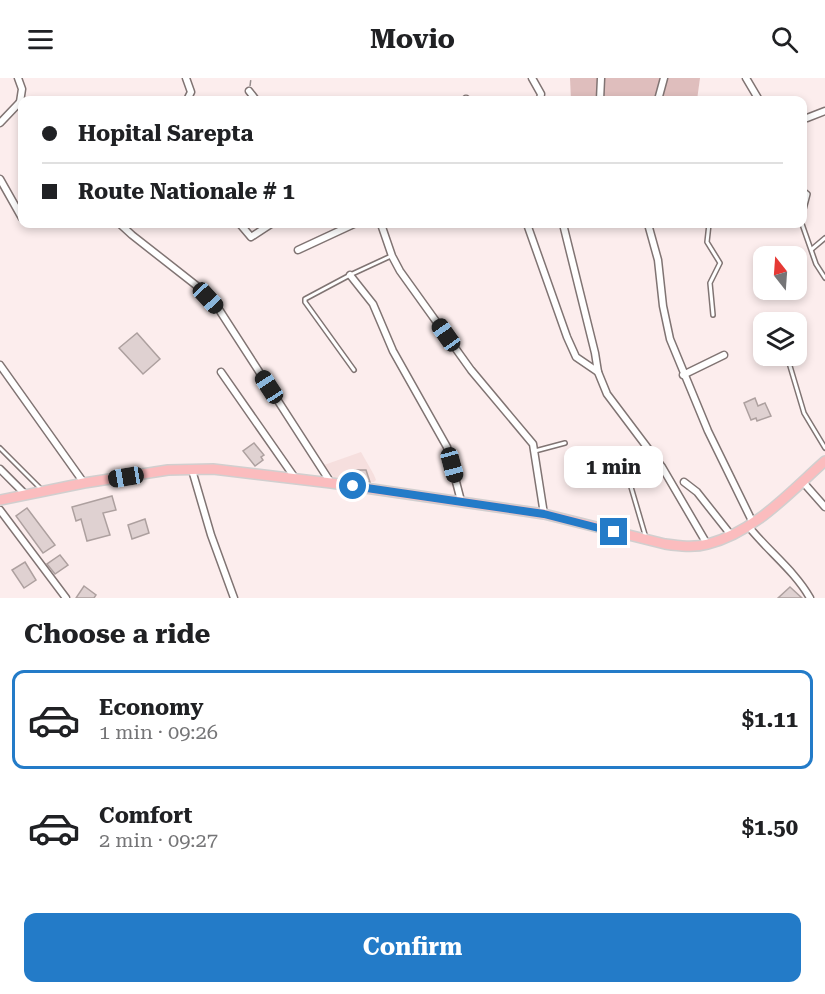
<!DOCTYPE html>
<html lang="en">
<head>
<meta charset="utf-8">
<style>
	body { margin:0; font-family:"Roboto Serif",serif; background:#f2f2f2; color:#202124; height:100vh; display:flex; flex-direction:column; font-size:22px; white-space:nowrap }
	* { box-sizing:border-box; margin:0 }
	p { font-size:20px; color:#757577 }
	.icon { flex:none; width:33px; height:33px; fill:none; stroke:currentColor; stroke-width:2; stroke-linecap:round; stroke-linejoin:round }
	.map { position:relative; height:520px; overflow:hidden }
	.sheet { display:flex; flex-direction:column; background:#fff; flex:1 }
	.sheet>* { flex:none }
	.banner { position:absolute; left:18px; top:18px; width:789px; height:132px; border-radius:12px; box-shadow:0 3px 9px #0003; display:grid; align-content:center; height:132px; padding:0 24px; background:#fff }
	.needle { width:39px; rotate:343deg }
	.tools { position:absolute; left:753px; top:168px; display:grid; gap:12px }
	.tools a { display:grid; place-items:center; width:54px; height:54px; border-radius:12px; background:#fff; box-shadow:0 3px 9px #0003; font-size:30px }
	.end { position:absolute; width:27px; height:27px; margin:-14px; border:8px solid #237bc8; background:#fff; box-shadow:0 0 0 3px #fff }
	.from { border-radius:50% }
	.bubble { position:absolute; height:42px; border-radius:12px; background:#fff; box-shadow:0 3px 9px #0003; font-size:20px; font-weight:700; line-height:42px; text-align:center }
	.car { position:absolute; width:18px; height:36px; margin:-18px -9px; border-radius:8px; box-shadow:0 0 4px 2px #0007; background:linear-gradient(#222 24%,#8ab4d8 0 40%,#222 0 76%,#8ab4d8 0 86%,#222 0) }
	.banner b { display:flex; align-items:center; gap:21px; height:57px; font-size:22px }
	.banner b+b { border-top:2px solid #e0e0e0 }
	.banner i { width:15px; height:15px; background:#202124 }
	ul { padding:0; list-style:none }
	li { display:flex; align-items:center; gap:18px; height:99px; margin:0 12px 9px; padding:0 12px; border:3px solid transparent; border-radius:12px }
	li div { flex:1 }
	li b { display:block; font-size:22px }
	li em { font-style:normal; font-weight:700 }
	li.current { border-color:#237bc8 }
	li>.icon { width:54px; height:54px; stroke-width:1.5 }
	h2 { padding:0 24px; font-size:27px; line-height:72px }
	.primary-button { display:flex; gap:12px; margin-top:auto; padding:12px 24px }
	.primary-button a { flex:1; height:69px; border-radius:12px; background:#237bc8; color:#fff; font-size:24px; font-weight:700; line-height:69px; text-align:center }
	header { display:flex; justify-content:space-between; align-items:center; height:78px; padding:0 24px; background:#fff; font-size:27px; font-weight:700 }
	.map>svg:first-child { display:block }
	.built { fill:#f6dfde }
	.green { fill:#dfbebd }
	.building { fill:#dfd1d1; stroke:#ada09f; stroke-width:1.5 }
	.lines { fill:none; stroke-linecap:round; stroke-linejoin:round }
	.lane-casing { stroke:#807473; stroke-width:6 }
	.street-casing { stroke:#807473; stroke-width:9 }
	.primary-casing { stroke:#d1cfcf; stroke-width:12 }
	.path { stroke:#978e8d; stroke-width:1.5; stroke-dasharray:6 3; stroke-linecap:butt }
	.lane { stroke:#fff; stroke-width:3 }
	.street { stroke:#fff; stroke-width:6 }
	.primary { stroke:#fbbcbe; stroke-width:9 }
	.route { stroke:#237bc8; stroke-width:8 }
</style>
</head>
<body>
<header><svg class="icon" aria-label="menu" viewBox="0 0 24 24"><path d="M4 6h16M4 12h16M4 18h16"/></svg>Movio<svg class="icon" aria-label="search" viewBox="0 0 24 24"><circle cx="10" cy="10" r="6"/><path d="M15 15l6 6"/></svg></header>
<div class="map">
<svg width="825" height="520" viewBox="0 0 825 520">
	<rect width="100%" height="100%" fill="#fceded"/>
	<!-- built -->
	<polygon class="built" points="361,374 374,397 376,402 374,404 336,402 324,387"/>
	<!-- green -->
	<polygon class="green" points="570,0 700,0 697,22 571,22"/>
	<!-- building -->
	<g class="building">
		<polygon points="137,255 160,281 143,296 119,270"/>
		<polygon points="755,320 758,328 765,325 771,338 757,343 756,340 751,342 744,325"/>
		<polygon points="254,365 264,377 261,379 263,382 255,388 243,373"/>
		<polygon points="355,392 366,392 370,404 358,402"/>
		<polygon points="112,418 116,432 103,435 110,457 87,463 81,441 76,443 72,429"/>
		<polygon points="27,430 55,467 43,475 16,438"/>
		<polygon points="145,441 149,455 132,461 128,447"/>
		<polygon points="60,477 68,487 55,496 47,486"/>
		<polygon points="25,484 36,502 24,510 12,492"/>
		<polygon points="84,508 96,517 94,520 76,520"/>
		<polygon points="790,509 802,520 778,520"/>
	</g>
	<g class="lines">
		<defs>
			<g id="lane">
				<polyline points="802,111 808,116 802,139"/>
				<polyline points="709,146 707,164 720,185 710,205 713,237"/>
				<polyline points="802,146 816,186 825,200"/>
				<polyline points="812,171 825,160"/>
				<polyline points="787,278 804,335 825,370"/>
				<polyline points="354,292 305,224 305,221 350,197 391,178"/>
				<polyline points="0,370 42,412"/>
				<polyline points="535,373 565,365"/>
				<polyline points="617,374 626,392 646,460"/>
			</g>
			<g id="street">
				<polyline points="18,0 22,11 20,24"/>
				<polyline points="186,0 191,14 187,22"/>
				<polyline points="532,0 541,16 540,22"/>
				<polyline points="746,0 759,22"/>
				<polyline points="249,13 256,22"/>
				<polyline points="466,21 467,22"/>
				<polyline points="600,22 601,0"/>
				<polyline points="658,22 664,0"/>
				<polyline points="802,39 807,40 825,33"/>
				<polyline points="0,45 20,24 22,27"/>
				<polyline points="0,101 22,140"/>
				<polyline points="120,146 132,157 197,208 220,233 331,405"/>
				<polyline points="240,146 251,159 271,146"/>
				<polyline points="381,146 392,178 400,193 471,292 533,366 544,436"/>
				<polyline points="527,146 567,259 576,279 598,294 607,316 662,389 707,466"/>
				<polyline points="563,146 595,275 598,294"/>
				<polyline points="648,146 658,182 663,228 670,261 708,353 753,445"/>
				<polyline points="298,172 354,146"/>
				<polyline points="350,197 373,226 393,273 447,369 461,423"/>
				<polyline points="0,287 84,405"/>
				<polyline points="221,294 295,400"/>
				<polyline points="683,297 724,277"/>
				<polyline points="0,391 26,417"/>
				<polyline points="192,392 211,457 234,520"/>
				<polyline points="802,403 825,429"/>
				<polyline points="684,404 697,414 731,457"/>
				<polyline points="0,432 66,520"/>
				<path d="M 749,449 C 768,473 795,493 810,520"/>
			</g>
			<path id="primary" d="M 0,422 L 84,405 L 168,392 L 213,391 L 331,405 L 544,436 L 665,466 C 679,468 694,470 708,466 C 755,454 790,414 825,383"/>
		</defs>
		<!-- lane casing -->
		<use href="#lane" class="lane-casing"/>
		<!-- street casing -->
		<use href="#street" class="street-casing"/>
		<!-- primary casing -->
		<use href="#primary" class="primary-casing"/>
		<!-- path -->
		<polyline class="path" points="250,8 251,0"/>
		<!-- lane -->
		<use href="#lane" class="lane"/>
		<!-- street -->
		<use href="#street" class="street"/>
		<!-- primary -->
		<use href="#primary" class="primary"/>
	</g>
	<g class="lines">
		<!-- route -->
		<polyline class="route" points="353,408 544,436 614,454"/>
	</g>
</svg>
<div class="tools">
<a><svg class="needle" viewBox="-14 -14 28 28"><path d="M0-13l5 13h-10z" fill="#e53935"/><path d="M0 13l5-13h-10z" fill="#757577"/></svg></a>
<a><svg class="icon" aria-label="layers" viewBox="0 0 24 24"><path d="M12 4l9 5-9 5-9-5zM3 14l9 5 9-5"/></svg></a>
</div>
<i class="end from" style="left:353px;top:408px"></i>
<i class="end" style="left:614px;top:454px"></i>
<div class="bubble" style="left:564px;top:368px;width:99px">1 min</div>
<i class="car" style="left:208px;top:220px;rotate:137deg"></i>
<i class="car" style="left:446px;top:257px;rotate:325deg"></i>
<i class="car" style="left:269px;top:309px;rotate:327deg"></i>
<i class="car" style="left:452px;top:387px;rotate:165deg"></i>
<i class="car" style="left:126px;top:399px;rotate:261deg"></i>
<div class="banner">
<b><i class="from"></i>Hopital Sarepta</b>
<b><i></i>Route Nationale # 1</b>
</div>
</div>
<section class="sheet">
<h2>Choose a ride</h2>
<ul>
<li class="current"><svg class="icon" aria-label="car" viewBox="0 0 24 24"><path d="M5 17H2v-5l4-1 3-4h7l3 4 3 1v5h-3M9 17h6M6 11h13"/><circle cx="7" cy="17" r="2"/><circle cx="17" cy="17" r="2"/></svg><div><b>Economy</b><p>1 min · 09:26</p></div><em>$1.11</em></li>
<li><svg class="icon" aria-label="car" viewBox="0 0 24 24"><path d="M5 17H2v-5l4-1 3-4h7l3 4 3 1v5h-3M9 17h6M6 11h13"/><circle cx="7" cy="17" r="2"/><circle cx="17" cy="17" r="2"/></svg><div><b>Comfort</b><p>2 min · 09:27</p></div><em>$1.50</em></li>
</ul>
<div class="primary-button"><a>Confirm</a></div>
</section>
</body>
</html>
